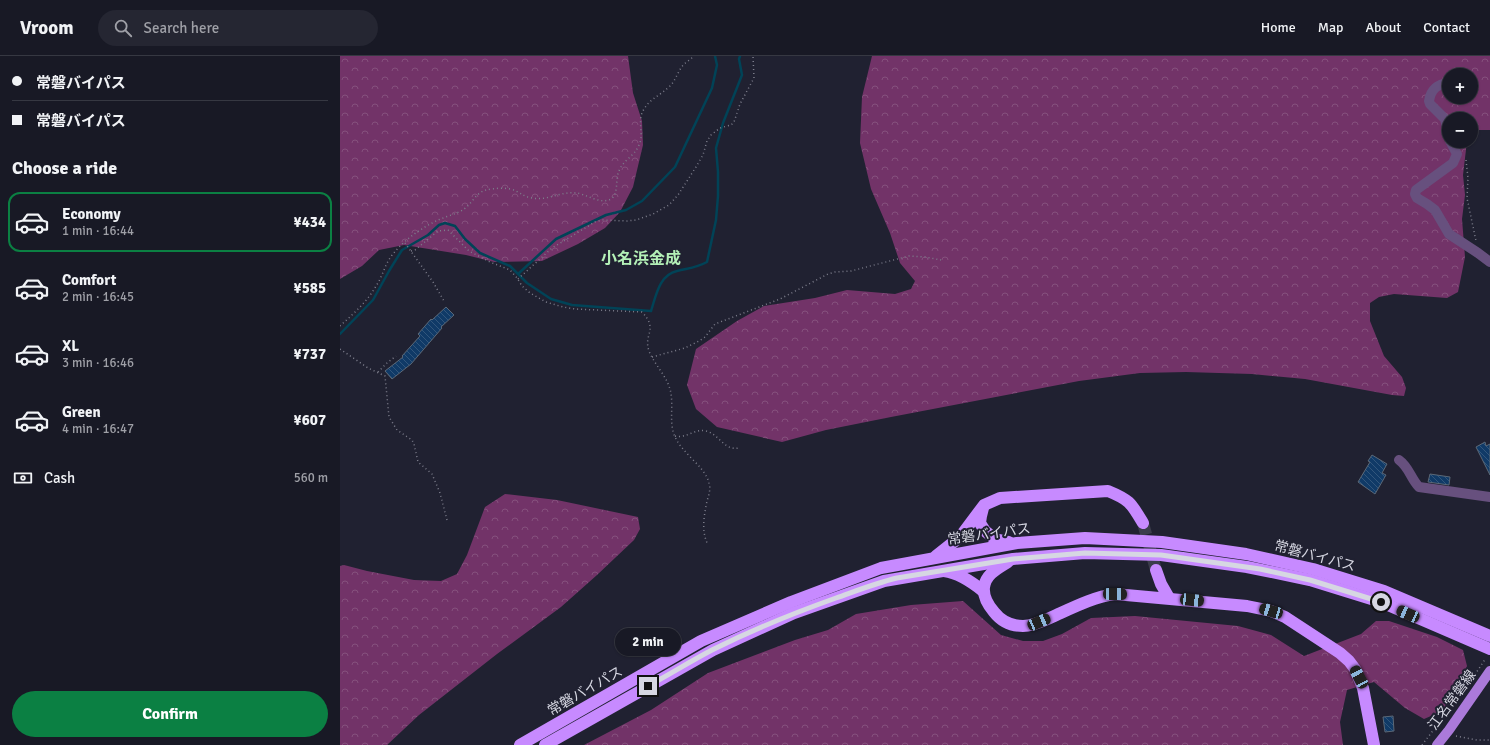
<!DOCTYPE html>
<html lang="en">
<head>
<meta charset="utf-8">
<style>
	body { margin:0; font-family:Signika,"Noto Sans JP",sans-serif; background:#252632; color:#f1f3f6; height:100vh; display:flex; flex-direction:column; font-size:15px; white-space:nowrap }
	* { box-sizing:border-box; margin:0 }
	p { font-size:13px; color:#9fa0a7 }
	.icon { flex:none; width:22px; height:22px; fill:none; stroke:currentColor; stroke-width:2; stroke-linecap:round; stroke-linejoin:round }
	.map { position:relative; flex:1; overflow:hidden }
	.side { display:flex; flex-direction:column; background:#181925; width:340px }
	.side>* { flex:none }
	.top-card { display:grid; align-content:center; height:88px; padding:0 12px; background:#181925 }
	.controls { position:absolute; left:1102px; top:12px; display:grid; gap:8px }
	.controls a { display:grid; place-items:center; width:36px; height:36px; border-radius:50%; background:#181925; box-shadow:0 1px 3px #0004,0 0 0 1px #363842; font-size:20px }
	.end { position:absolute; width:18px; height:18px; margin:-9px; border:5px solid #d6d7e2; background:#111; box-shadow:0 0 0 2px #111 }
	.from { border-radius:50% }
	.bubble { position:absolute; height:28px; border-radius:14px; background:#181925; box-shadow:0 1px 3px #0004,0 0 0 1px #363842; font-size:13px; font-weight:800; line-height:28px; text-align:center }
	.car { position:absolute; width:12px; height:24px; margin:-12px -6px; border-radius:5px; box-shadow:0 0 3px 1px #0007; background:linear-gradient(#222 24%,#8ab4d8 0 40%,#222 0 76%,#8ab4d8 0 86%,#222 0) }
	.top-card b { display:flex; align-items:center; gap:14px; height:38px; font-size:15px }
	.top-card b+b { border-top:1px solid #363842 }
	.top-card i { width:10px; height:10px; background:#f1f3f6 }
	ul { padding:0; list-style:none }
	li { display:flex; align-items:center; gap:12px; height:60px; margin:0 8px 6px; padding:0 4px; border:2px solid transparent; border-radius:12px }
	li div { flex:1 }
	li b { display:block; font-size:15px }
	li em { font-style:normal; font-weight:800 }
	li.active { border-color:#0b8043 }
	li>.icon { width:36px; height:36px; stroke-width:1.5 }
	h2 { padding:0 12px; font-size:18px; line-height:48px }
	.pay { display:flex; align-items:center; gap:10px; height:44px; padding:0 12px; font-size:15px }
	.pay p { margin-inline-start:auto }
	.button { display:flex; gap:8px; margin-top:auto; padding:8px 12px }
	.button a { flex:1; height:46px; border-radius:24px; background:#0b8043; color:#fff; font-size:16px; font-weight:800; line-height:46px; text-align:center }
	header { display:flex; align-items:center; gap:24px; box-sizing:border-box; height:56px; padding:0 20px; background:#181925; border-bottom:1px solid #363842 }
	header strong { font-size:19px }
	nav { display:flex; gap:22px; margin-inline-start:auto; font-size:14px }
	.search { width:280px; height:36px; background:#252632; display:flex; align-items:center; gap:10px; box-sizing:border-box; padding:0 14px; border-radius:22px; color:#9fa0a7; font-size:15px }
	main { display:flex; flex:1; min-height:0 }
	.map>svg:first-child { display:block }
	.forest { fill:url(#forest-crowns); fill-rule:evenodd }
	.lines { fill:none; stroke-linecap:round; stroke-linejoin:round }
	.stream { stroke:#014357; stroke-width:2.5 }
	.building { fill:url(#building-back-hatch); stroke:#5b6877 }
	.highway-tunnel { stroke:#3b3c4c; stroke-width:12; stroke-dasharray:12 6; stroke-linecap:butt }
	.path { stroke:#7d7e8c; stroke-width:1.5; stroke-dasharray:1 3; stroke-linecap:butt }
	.minor { stroke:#67507e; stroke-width:10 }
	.major { stroke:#ab7ada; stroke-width:10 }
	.highway { stroke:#c78aff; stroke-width:12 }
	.route { stroke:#d6d7e2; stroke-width:5 }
	.labels { text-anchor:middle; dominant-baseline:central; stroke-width:4; stroke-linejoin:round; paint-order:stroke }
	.street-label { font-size:14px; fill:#d6d7e2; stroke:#202131 }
	.quarter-label { font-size:16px; font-weight:bold; fill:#b4f1b7; stroke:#202131 }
</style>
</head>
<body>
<header>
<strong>Vroom</strong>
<div class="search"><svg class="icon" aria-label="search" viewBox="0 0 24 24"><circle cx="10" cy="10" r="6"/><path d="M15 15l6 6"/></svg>Search here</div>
<nav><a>Home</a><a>Map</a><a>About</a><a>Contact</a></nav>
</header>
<main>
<section class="side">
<div class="top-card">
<b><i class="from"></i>常磐バイパス</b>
<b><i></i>常磐バイパス</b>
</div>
<h2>Choose a ride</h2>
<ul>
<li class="active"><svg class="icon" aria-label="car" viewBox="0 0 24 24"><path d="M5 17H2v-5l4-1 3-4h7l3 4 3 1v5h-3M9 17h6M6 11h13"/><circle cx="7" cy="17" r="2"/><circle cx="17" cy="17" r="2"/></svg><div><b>Economy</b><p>1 min · 16:44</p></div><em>¥434</em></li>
<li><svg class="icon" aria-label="car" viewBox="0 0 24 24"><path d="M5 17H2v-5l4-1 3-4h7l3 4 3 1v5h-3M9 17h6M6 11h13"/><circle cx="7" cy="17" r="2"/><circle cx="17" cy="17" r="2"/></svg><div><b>Comfort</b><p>2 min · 16:45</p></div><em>¥585</em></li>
<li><svg class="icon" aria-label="car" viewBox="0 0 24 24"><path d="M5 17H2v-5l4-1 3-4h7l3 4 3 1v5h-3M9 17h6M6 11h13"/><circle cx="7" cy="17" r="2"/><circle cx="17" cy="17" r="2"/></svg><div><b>XL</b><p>3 min · 16:46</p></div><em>¥737</em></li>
<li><svg class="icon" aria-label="car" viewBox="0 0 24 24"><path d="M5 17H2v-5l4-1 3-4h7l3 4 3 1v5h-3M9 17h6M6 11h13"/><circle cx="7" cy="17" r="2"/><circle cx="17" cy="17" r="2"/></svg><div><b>Green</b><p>4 min · 16:47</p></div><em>¥607</em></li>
</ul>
<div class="pay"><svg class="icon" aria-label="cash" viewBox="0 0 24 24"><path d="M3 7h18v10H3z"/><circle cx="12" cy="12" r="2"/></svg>Cash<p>560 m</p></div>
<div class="button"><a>Confirm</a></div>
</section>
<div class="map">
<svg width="1150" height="689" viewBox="0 0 1150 689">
	<defs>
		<pattern id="forest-crowns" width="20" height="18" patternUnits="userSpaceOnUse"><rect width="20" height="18" fill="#723368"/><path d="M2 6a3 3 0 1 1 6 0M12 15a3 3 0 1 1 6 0" fill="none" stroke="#85507d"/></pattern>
		<pattern id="building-back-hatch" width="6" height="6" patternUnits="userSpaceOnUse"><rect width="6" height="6" fill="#103a67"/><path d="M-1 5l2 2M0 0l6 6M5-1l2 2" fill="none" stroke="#32567c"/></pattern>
	</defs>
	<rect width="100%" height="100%" fill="#202131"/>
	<!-- forest -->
	<g class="forest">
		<polygon points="0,0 288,0 293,37 302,65 303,89 293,131 280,156 265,172 238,188 202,205 154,206 126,199 64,189 39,194 22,210 0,223"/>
		<path d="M 532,0 L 1150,0 L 1150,74 L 1139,74 L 1131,78 L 1131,63 L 1109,63 L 1109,85 L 1127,85 L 1123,119 L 1125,139 L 1122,163 L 1125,201 L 1118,236 L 1107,242 L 1054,238 L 1039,241 L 1030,247 L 1030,265 L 1044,300 L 1062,321 L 1066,332 L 1064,340 L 1052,339 L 965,323 L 912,318 L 846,316 L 800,317 L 739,325 L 551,361 L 486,374 L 442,386 L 377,371 L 356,353 L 347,329 L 356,293 L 397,265 L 424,250 L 475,242 L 507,234 L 555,238 L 571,233 L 575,225 L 560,207 L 550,177 L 531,133 L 520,87 L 522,41 ZM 1109,19 L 1131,19 L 1131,41 L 1109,41 Z"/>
		<polygon points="165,438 217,444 298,461 300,473 294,484 257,519 221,551 157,598 79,659 47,689 0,689 0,510 4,509 27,515 74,524 101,525 117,518 127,499 145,451"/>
		<polygon points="623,545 661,579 683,585 703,585 722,578 751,562 795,560 898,570 931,579 964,600 1021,578 1036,565 1049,565 1097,581 1123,594 1127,610 1120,629 1105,654 1084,663 1065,652 1034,626 1007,634 1000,666 1003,689 244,689 311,654 368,617 455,584 488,574 516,558 571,549"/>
	</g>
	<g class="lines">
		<!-- stream -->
		<g class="stream">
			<polyline points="178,218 216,183 266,159 286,154 302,145 335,111 372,32 377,9 375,0"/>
			<path d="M 0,278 L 33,244 L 49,215 L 62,194 L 88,179 L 99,169 L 105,167 L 115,170 L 125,183 L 140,197 L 170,210 L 187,227 L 211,243 L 232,249 L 311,255 C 316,240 319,219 337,215 C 349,212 356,212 367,206 L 376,164 L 378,140 L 378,116 L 376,92 L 383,67 L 402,19 L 399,3 L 400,0"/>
		</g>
	</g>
	<!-- building -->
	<g class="building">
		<polygon points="106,251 114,259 101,271 102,272 71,308 52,323 45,315 63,301 62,300 80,280 78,278 91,263 92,264"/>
		<polygon points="1145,386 1146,390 1150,388 1150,419 1136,391"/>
		<polygon points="1032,399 1047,408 1042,417 1046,419 1035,438 1018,426 1030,406 1028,405"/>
		<polygon points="1090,418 1110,421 1109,429 1088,426"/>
		<polygon points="1053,660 1054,675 1045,676 1043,661"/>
	</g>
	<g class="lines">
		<!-- highway-tunnel -->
		<polyline class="highway-tunnel" points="803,467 816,514"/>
		<!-- path -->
		<g class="path">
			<polyline points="1123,85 1124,90"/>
			<polyline points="1126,104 1128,122 1127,142 1136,185"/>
			<polyline points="65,187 93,226 104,245"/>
			<path d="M 71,195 L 75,194 L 98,175 L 108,174 L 129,195 L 150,206 L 170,214 L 177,222 L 182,230 L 190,237 L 206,246 L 223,251 L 235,253 L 302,256 C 319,274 303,278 309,295 C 315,310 329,322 331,338 C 333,350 330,363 333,375 C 338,396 365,409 369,427 C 371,432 369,439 367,445 C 364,460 361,475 368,489"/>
			<polyline points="178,223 212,192 255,166 263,164 287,165 296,164 313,158 329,149 338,139 356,111 363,99 367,85 371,79 380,72 391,69 394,66 400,48 414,22 413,0"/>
			<path d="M 0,270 C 13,258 27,246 36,230 C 43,220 45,207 53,198 C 64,184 80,173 96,165 C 104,161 113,159 121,155 C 131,150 135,137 146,134 C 154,132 169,131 176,135 C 182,138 185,141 192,142 C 208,145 221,135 236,137 C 247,138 260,149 271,143 C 279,138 275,123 279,115 C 283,104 294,101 299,89 C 304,79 298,68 302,57 C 308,43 320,40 330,30 C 335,25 337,18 341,12 C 344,7 350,4 354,0"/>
			<polyline points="0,293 28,312 45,320 49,361 57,374 72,384 74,388 78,406 92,418 100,437 107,464"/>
			<polyline points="312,301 345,292 359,285 365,281 375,268 440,243 488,218 495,216 511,215 569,200 585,201 601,204"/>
			<polyline points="38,316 47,307 56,300"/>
			<path d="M 335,380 C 346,383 355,372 366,375 C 379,378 384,395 399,392"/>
			<polyline points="1116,680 1137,684 1150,684"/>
			<polyline points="1082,689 1130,626 1146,602"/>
		</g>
		<!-- minor -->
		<g class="minor">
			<path d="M 1109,27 C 1097,28 1091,33 1089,45 L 1090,48 L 1105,63 L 1109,80"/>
			<polyline points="1110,85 1117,98 1113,107 1076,134 1075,138 1077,142 1087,148 1095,154 1109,178 1138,197 1150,206"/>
			<path d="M 1059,404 C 1069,411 1071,423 1079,431 L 1150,441"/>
		</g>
		<!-- major -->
		<polyline class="major" points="1097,689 1109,674 1150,615"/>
		<!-- highway -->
		<g class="highway">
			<polyline points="643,452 641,460 640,467 645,475 655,483 669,486"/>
			<path d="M 596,500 L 620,481 L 644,449 L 660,442 L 768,435 C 790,444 791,447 803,467"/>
			<path d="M 668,506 C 657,513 646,518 644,531 C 643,540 648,549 654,556 C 661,565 671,570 683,570 C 693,570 703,565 712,561 C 732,552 753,541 775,538 L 907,550 L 931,555 L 945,561 L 1000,597 L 1009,605 L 1015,613 L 1023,632 L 1034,689"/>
			<polyline points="816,514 821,528 829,542"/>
			<path d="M 604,515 C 619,517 632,526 643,535"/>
			<polyline points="180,689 361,585 451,546 541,512 677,487 745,482 822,486 906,498 973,513 1044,535 1150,580"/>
			<polyline points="205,689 373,594 454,557 544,525 673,503 745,497 821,499 907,511 970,524 1041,546 1150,593"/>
		</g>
	</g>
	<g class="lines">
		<!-- route -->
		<path class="route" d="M 308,630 C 330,618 351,605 372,594 C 412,574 454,557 496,542 C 516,535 536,527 557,522 L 673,503 L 745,497 L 821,499 L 920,513 L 970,524 L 1041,546"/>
	</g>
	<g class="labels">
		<!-- street labels -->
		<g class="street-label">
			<text transform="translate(649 478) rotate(-8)">常磐バイパス</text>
			<text transform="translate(975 500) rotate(15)">常磐バイパス</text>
			<text transform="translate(245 635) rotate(-30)">常磐バイパス</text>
			<text transform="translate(1112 644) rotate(-54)">江名常磐線</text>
		</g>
		<!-- quarter labels -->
		<g class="quarter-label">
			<text x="301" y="203">小名浜金成</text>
		</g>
	</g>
</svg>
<div class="controls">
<a>+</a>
<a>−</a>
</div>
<i class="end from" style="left:1041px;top:546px"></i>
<i class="end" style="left:308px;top:630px"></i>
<div class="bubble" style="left:275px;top:572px;width:66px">2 min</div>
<i class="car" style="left:775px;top:538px;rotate:91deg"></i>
<i class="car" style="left:852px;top:544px;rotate:96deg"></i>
<i class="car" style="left:931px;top:555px;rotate:286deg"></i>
<i class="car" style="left:1068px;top:558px;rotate:294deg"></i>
<i class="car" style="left:699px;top:566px;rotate:67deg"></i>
<i class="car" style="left:1019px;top:621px;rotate:332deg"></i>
</div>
</main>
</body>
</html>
